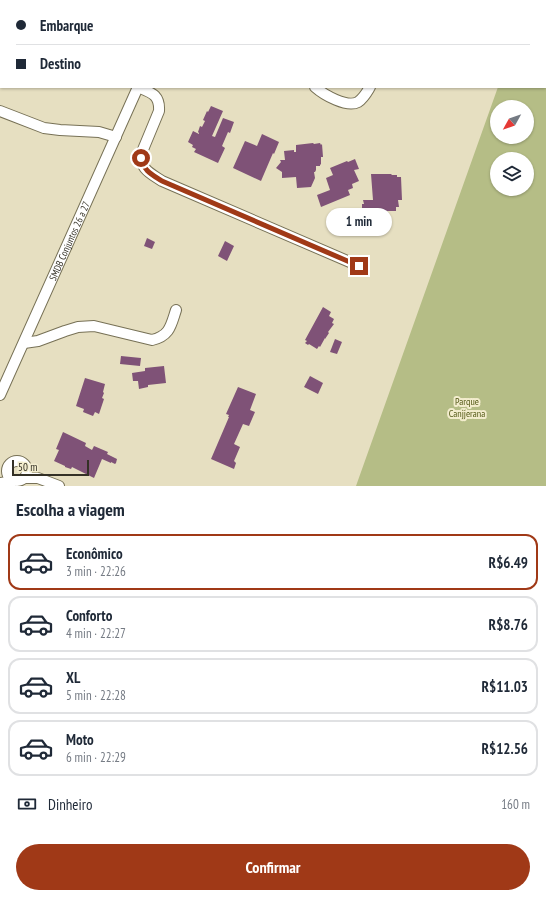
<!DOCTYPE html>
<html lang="pt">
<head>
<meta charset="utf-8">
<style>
	body { margin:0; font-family:"PT Sans Narrow",sans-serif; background:#f2f2f3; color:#1f2937; height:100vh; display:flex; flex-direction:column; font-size:15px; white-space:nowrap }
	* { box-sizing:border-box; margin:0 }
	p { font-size:13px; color:#747a83 }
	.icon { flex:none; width:22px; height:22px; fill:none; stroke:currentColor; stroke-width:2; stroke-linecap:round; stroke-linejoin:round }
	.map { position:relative; height:486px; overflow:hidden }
	.panel { display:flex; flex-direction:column; background:#fff; flex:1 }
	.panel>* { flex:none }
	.banner { position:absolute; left:0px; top:0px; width:546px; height:88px; box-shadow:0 1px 3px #0004; display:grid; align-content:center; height:88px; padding:0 16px; background:#fff }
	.needle { width:26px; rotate:230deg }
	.fabs { position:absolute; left:490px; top:100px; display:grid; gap:8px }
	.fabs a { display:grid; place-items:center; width:44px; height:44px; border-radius:50%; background:#fff; box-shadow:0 1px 3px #0004; font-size:20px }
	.scale { position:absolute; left:12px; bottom:10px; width:77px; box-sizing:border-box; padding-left:4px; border:2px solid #343126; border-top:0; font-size:11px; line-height:14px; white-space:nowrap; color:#343126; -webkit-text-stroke:3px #f3edce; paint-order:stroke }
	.end { position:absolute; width:18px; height:18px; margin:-9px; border:5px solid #a03917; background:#fff; box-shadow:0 0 0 2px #fff }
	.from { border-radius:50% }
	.bubble { position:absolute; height:28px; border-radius:14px; background:#fff; box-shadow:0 1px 3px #0004; font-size:13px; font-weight:600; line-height:28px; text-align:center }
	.banner b { display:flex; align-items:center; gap:14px; height:38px; font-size:15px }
	.banner b+b { border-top:1px solid #e0e1e3 }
	.banner i { width:10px; height:10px; background:#1f2937 }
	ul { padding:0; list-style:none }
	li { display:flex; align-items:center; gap:12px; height:56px; margin:0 8px 6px; padding:0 8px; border:2px solid #e0e1e3; border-radius:12px }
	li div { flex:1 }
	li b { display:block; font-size:15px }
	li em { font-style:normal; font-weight:600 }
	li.current { border-color:#a03917 }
	li>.icon { width:36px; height:36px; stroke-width:1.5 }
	h2 { padding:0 16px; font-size:18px; line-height:48px }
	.pay { display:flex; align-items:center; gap:10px; height:44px; padding:0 16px; font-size:15px }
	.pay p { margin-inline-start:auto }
	.cta { display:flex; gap:8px; margin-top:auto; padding:8px 16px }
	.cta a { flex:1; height:46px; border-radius:24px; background:#a03917; color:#fff; font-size:16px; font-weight:600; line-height:46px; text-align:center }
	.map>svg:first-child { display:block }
	.green { fill:#b5bd86; fill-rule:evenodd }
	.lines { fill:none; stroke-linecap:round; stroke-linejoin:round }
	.stream { stroke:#7d9fcf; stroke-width:3 }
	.building { fill:#7f5277 }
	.minor-casing { stroke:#777156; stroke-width:12 }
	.minor { stroke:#fff; stroke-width:10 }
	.route { stroke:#a03917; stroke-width:5 }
	.labels { text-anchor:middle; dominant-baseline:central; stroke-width:4; stroke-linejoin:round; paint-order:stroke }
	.street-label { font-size:10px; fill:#343126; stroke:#f3edce }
	.park-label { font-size:10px; fill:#515714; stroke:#f3edce }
</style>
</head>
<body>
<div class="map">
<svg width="546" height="486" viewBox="0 0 546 486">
	<rect width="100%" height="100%" fill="#e6dfc1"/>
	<!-- green -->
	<path class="green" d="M 526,0 L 546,0 L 546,486 L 356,486 L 498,87 L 545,87 L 545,1 L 526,1 ZM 497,107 L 527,107 L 527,137 L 497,137 ZM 497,159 L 527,159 L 527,189 L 497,189 Z"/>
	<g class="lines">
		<!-- stream -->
		<g class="stream">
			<polyline points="545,34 546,31"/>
			<polyline points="545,55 546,57"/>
		</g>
	</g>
	<!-- building -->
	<g class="building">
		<polygon points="211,106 223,111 212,136 215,137 223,118 234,122 230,133 228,132 222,146 225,148 218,163 194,152 196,149 192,147 193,145 188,142 193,131 199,134 199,133 198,132 200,126 202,127 205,121 203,120 207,111 208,112"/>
		<polygon points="262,134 279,142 274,154 273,153 261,181 233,168 245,141 257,146"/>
		<polygon points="313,143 314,144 320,143 321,145 322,144 323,157 321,157 321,164 320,165 320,166 316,166 316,170 315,172 314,172 315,178 311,187 297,188 296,177 282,178 282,172 276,168 281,162 280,160 285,160 284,151 294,150 294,152 296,152 296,145"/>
		<polygon points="355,159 359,169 354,170 359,181 352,184 353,188 348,190 350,195 321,207 317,195 330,190 326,178 333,175 330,168 347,161 348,162"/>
		<polygon points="371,174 391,174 392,175 397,175 397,177 401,177 402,200 398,200 399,207 396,207 396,211 385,211 385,218 383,218 383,217 365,218 364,212 362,212 362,204 364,204 363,200 373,200"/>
		<polygon points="147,238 155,242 152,249 144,246"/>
		<polygon points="225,241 234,246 227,261 218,256"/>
		<polygon points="323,307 331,312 329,316 334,319 332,323 334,324 328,332 329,333 325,339 325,338 320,347 319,346 317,349 309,344 308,345 305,343 307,341 305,340"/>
		<polygon points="335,339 342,342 337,354 330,352"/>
		<polygon points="121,356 141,358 140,366 120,364"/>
		<polygon points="164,366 166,383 148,385 148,387 139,389 138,381 133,381 132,373 145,371 145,368"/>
		<polygon points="310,376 323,383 318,394 304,387"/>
		<polygon points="85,378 105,384 103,392 104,393 102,398 104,399 99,414 95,412 93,416 83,412 84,409 76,406"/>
		<polygon points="238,387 256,394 250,410 255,412 249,426 243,424 234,444 240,447 234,461 236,463 234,469 211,459 229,417 228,417 229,415 226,414"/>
		<polygon points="63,432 86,443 85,446 92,450 94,446 108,452 107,454 117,459 116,463 115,464 111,462 111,463 102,459 94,478 72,467 71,469 65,467 65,466 54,461 59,450 56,449"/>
	</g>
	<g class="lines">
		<defs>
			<g id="minor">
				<polyline points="336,0 339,1"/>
				<polyline points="171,1 171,0 173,1"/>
				<path d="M 138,87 C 152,93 160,95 159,111 L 142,152 C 139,169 150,173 162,181 L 359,266"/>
				<path d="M 315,87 C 324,95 347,108 358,102 C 364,98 367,92 370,87"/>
				<polyline points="0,111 44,128 60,130 99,132 116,137"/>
				<path d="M 24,343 L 38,341 L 65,331 L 78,327 L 94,326 L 152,340 C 170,336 171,325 176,310"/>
				<path id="s1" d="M 0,395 L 138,87"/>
				<circle cx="17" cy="471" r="10"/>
				<polyline points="25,478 38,478 59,486"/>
				<polyline points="0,483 14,481"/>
			</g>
		</defs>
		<!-- minor casing -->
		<use href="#minor" class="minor-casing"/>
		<!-- minor -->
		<use href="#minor" class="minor"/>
	</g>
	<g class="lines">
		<!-- route -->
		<path class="route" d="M 141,158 C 144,171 151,174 162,181 L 359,266"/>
	</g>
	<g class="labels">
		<!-- street labels -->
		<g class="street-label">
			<text stroke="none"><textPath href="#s1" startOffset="169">SMDB Conjuntos 26 a 27</textPath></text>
		</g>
		<!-- park labels -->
		<g class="park-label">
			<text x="467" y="401">Parque<tspan x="467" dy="12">Canjjerana</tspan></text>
		</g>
	</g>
</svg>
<div class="fabs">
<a><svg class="needle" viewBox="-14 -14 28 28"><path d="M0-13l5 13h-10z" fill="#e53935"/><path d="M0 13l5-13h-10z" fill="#747a83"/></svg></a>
<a><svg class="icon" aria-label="layers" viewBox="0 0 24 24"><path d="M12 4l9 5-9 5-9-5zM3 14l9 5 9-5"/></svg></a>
</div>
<div class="scale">50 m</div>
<i class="end from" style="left:141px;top:158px"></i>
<i class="end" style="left:359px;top:266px"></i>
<div class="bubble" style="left:326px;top:208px;width:66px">1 min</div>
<div class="banner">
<b><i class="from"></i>Embarque</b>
<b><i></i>Destino</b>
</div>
</div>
<section class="panel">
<h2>Escolha a viagem</h2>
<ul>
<li class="current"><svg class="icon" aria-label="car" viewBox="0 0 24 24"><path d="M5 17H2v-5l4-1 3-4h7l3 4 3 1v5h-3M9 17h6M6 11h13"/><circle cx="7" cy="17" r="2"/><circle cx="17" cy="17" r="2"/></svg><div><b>Econômico</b><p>3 min · 22:26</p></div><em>R$6.49</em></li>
<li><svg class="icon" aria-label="car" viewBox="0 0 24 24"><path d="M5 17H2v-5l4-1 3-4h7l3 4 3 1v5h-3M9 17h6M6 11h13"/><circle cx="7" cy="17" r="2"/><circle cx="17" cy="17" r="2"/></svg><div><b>Conforto</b><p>4 min · 22:27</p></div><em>R$8.76</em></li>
<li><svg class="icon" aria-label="car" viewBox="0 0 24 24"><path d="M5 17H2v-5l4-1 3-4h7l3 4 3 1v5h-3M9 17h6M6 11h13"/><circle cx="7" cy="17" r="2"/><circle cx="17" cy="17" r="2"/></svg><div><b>XL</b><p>5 min · 22:28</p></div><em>R$11.03</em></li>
<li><svg class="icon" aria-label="car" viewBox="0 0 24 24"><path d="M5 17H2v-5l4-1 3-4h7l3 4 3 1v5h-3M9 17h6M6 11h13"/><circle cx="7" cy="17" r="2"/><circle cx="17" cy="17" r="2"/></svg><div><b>Moto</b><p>6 min · 22:29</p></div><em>R$12.56</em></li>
</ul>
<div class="pay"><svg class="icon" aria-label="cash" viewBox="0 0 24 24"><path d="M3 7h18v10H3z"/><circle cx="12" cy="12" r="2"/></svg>Dinheiro<p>160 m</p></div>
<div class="cta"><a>Confirmar</a></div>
</section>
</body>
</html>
